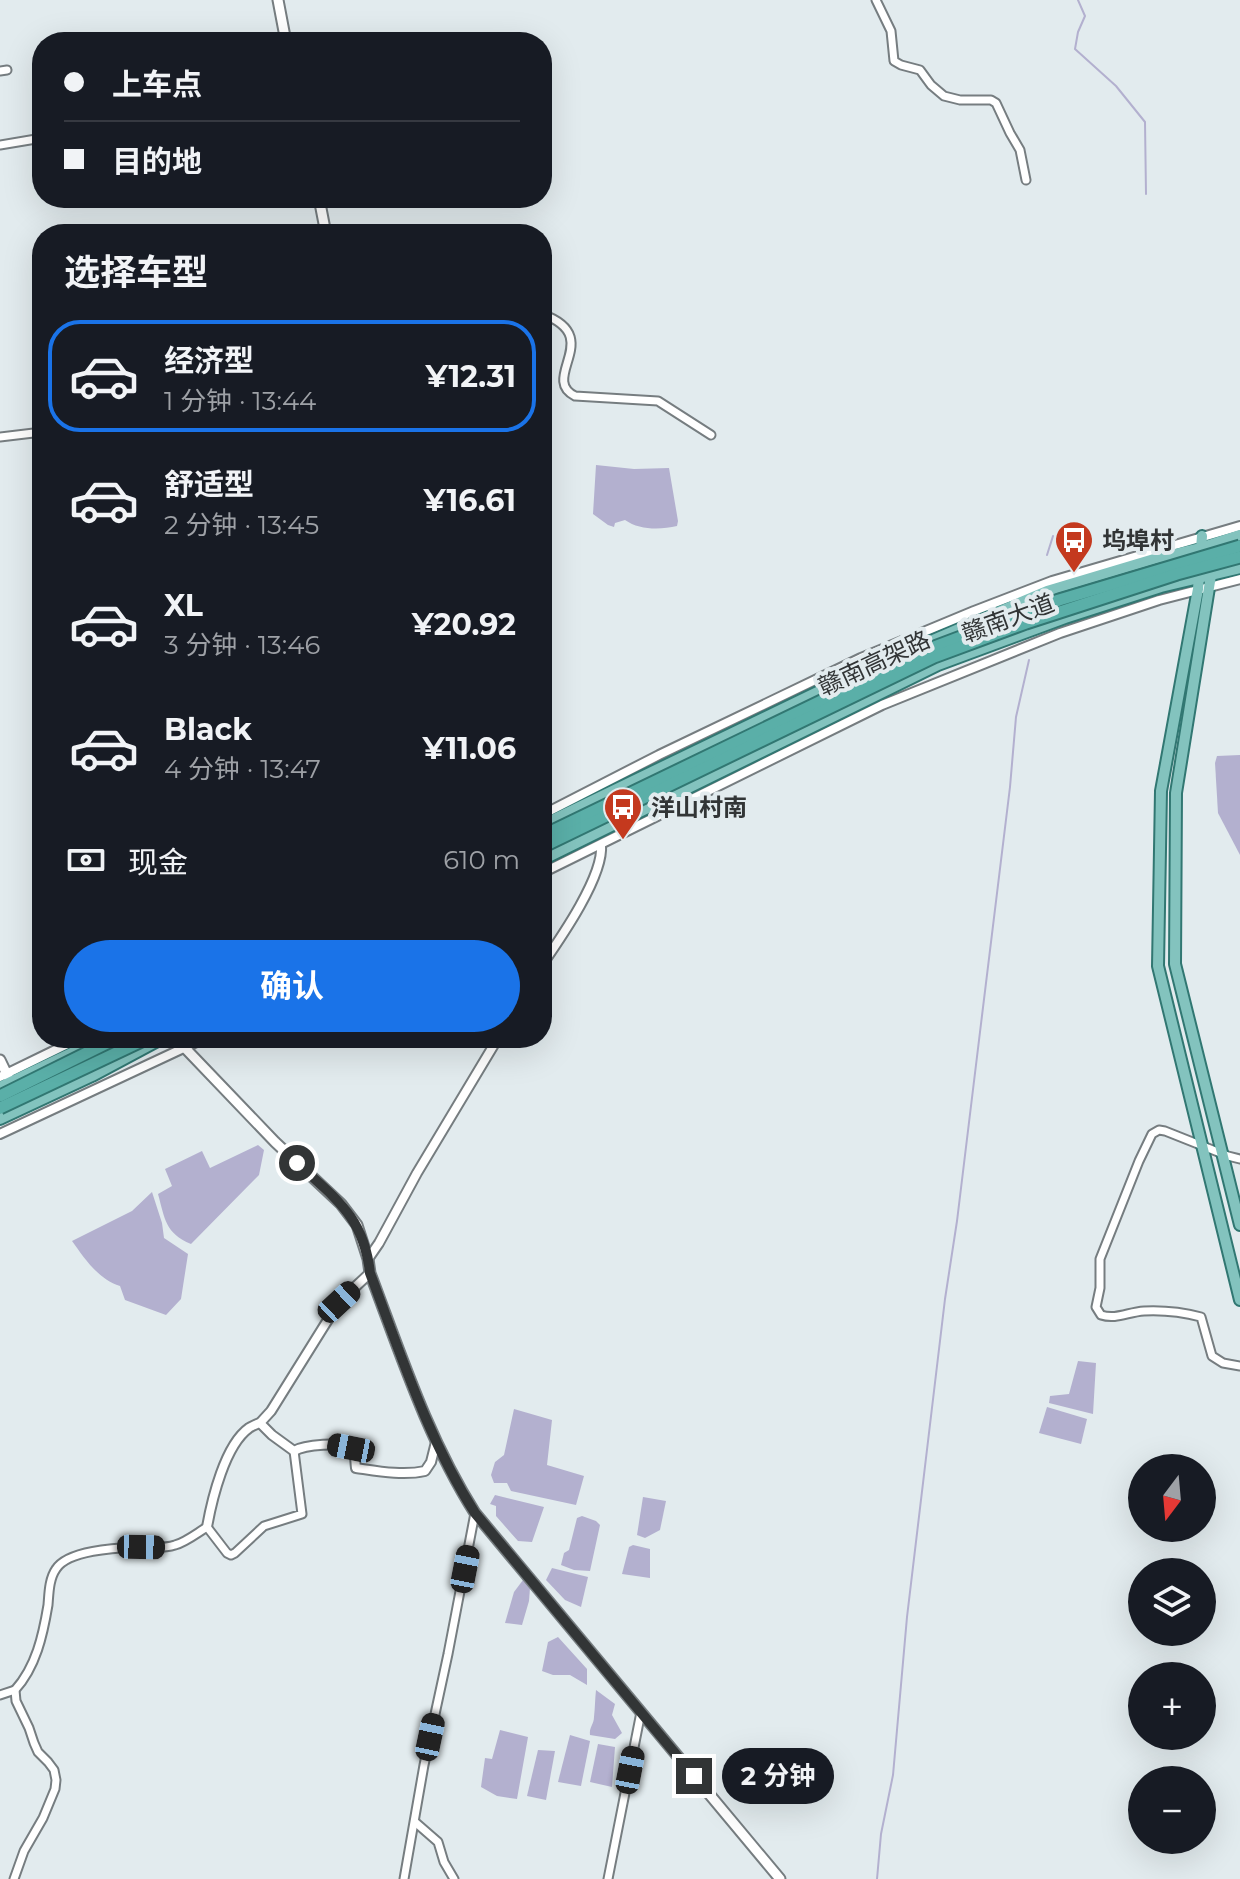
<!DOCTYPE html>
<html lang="zh">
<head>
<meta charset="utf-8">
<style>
	body { margin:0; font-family:Montserrat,"Noto Sans SC",sans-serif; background:#20242c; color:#f1f3f6; height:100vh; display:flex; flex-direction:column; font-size:30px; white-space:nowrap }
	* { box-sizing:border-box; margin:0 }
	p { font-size:26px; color:#9ea1a6 }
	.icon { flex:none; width:44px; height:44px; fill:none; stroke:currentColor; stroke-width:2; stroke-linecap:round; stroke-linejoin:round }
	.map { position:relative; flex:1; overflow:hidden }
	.side { position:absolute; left:32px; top:224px; width:520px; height:824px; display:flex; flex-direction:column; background:#171b24; border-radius:32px; box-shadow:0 8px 32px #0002 }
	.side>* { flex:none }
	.hud { position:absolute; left:32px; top:32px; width:520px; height:176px; border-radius:32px; box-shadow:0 8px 32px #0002; display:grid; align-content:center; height:176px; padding:0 32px; background:#171b24 }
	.needle { width:52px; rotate:196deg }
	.controls { position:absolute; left:1128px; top:1454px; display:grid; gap:16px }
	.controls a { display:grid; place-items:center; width:88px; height:88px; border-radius:50%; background:#171b24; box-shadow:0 8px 32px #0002; font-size:40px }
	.end { position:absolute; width:36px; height:36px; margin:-18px; border:10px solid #323536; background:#fff; box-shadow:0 0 0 4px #fff }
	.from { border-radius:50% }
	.bubble { position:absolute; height:56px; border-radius:28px; background:#171b24; box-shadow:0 8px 32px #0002; font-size:26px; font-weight:700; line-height:56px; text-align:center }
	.car { position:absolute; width:24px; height:48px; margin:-24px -12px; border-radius:10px; box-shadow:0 0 6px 2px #0007; background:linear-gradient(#222 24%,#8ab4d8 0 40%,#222 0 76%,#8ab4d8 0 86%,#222 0) }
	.hud b { display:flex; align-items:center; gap:28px; height:76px; font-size:30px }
	.hud b+b { border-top:2px solid #363941 }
	.hud i { width:20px; height:20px; background:#f1f3f6 }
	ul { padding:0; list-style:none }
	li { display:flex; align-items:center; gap:24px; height:112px; margin:0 16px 12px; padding:0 16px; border:4px solid transparent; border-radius:32px }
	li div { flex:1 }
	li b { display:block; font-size:30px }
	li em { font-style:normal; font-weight:700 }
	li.current { border-color:#1a73e8 }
	li>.icon { width:72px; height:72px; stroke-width:1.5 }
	h2 { padding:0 32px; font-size:36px; line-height:96px }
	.pay { display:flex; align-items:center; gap:20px; height:88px; padding:0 32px; font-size:30px }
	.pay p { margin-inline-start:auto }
	.action { display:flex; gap:16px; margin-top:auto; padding:16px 32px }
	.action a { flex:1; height:92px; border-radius:48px; background:#1a73e8; color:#fff; font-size:32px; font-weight:700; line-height:92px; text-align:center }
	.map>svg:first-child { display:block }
	.water { fill:#b3b0cf }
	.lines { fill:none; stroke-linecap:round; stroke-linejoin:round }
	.stream { stroke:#b3b0cf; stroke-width:2 }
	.minor-casing { stroke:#767d80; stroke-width:11 }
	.tertiary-casing { stroke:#767d80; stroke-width:12 }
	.secondary-casing { stroke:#767d80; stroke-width:13 }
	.primary-casing { stroke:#317772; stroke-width:14 }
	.minor { stroke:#fff; stroke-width:7 }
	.tertiary { stroke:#fff; stroke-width:8 }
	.secondary { stroke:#fff; stroke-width:9 }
	.primary { stroke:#83c3be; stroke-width:10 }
	.trunk-bridge-casing { stroke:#317772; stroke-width:15; stroke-linecap:butt }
	.trunk-bridge { stroke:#5aafa8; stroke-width:11 }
	.route { stroke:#323536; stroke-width:10 }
	.labels { text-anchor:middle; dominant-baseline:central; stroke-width:8; stroke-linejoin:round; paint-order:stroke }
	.poi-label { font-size:24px; font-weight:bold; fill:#323536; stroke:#e2ebee; text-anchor:start }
	.street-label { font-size:24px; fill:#323536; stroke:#e2ebee }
</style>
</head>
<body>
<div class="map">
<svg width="1240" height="1879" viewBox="0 0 1240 1879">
	<rect width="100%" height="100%" fill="#e2ebee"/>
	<!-- water -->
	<g class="water">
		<path d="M 596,465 L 634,469 L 669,468 L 678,521 L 677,526 C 660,530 639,530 625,520 L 615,523 L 614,527 L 608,525 L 593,514 Z"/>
		<polygon points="1240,755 1240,855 1218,813 1215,763 1217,756"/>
		<path d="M 258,1145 L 264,1150 L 259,1175 L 191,1244 C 165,1233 165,1219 158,1194 L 172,1186 L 165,1169 L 202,1151 L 210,1168 Z"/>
		<path d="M 152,1192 L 162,1223 L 164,1238 L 188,1254 L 181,1299 L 166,1315 L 125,1300 L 120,1286 C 98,1279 85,1259 72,1241 L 132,1211 Z"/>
		<polygon points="1078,1361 1096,1363 1093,1414 1049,1403 1050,1396 1069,1394"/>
		<polygon points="1047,1407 1087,1419 1081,1444 1039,1433"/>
		<polygon points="514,1409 552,1420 547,1465 584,1476 576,1505 511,1491 507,1483 494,1483 491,1475 495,1462 504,1455"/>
		<polygon points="495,1495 544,1507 532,1542 518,1541 496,1516 496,1506 490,1504"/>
		<polygon points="643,1497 666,1501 660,1530 645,1538 637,1535"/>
		<polygon points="582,1516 596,1521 600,1525 590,1571 574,1570 561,1565 564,1553 569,1550 577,1518"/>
		<polygon points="633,1545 650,1549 650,1578 622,1574 629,1547"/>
		<polygon points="552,1568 588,1577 581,1607 565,1600 546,1580"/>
		<polygon points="523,1580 530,1588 529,1601 522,1625 505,1623 514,1592"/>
		<polygon points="558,1637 587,1669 587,1685 570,1675 553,1675 542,1671 548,1642"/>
		<path d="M 596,1690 L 615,1704 L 612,1715 L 622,1733 L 615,1739 L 590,1735 C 589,1727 594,1724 594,1717 C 595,1708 595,1699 596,1690 Z"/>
		<polygon points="500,1730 528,1737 517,1799 497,1796 481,1787 485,1758 492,1759"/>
		<polygon points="570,1735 590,1741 581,1786 558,1782"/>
		<polygon points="598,1744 615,1747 612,1787 590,1782"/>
		<polygon points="538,1750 555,1751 546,1800 527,1796"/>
	</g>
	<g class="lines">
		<!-- stream -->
		<g class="stream">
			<polyline points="1078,0 1085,16 1078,32 1075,49 1116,86 1145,122 1146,194"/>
			<polyline points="1047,555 1053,536"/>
			<polyline points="877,1879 881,1834 893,1775 907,1617 945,1299 957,1221 980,1032 1010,787 1016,717 1029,660"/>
		</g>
		<defs>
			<g id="minor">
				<polyline points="876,0 891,31 894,61 901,65 920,70 931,85 944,96 960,100 991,100 996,103 1010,133 1020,150 1026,180"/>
				<polyline points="0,71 7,70"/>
				<polyline points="0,145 42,138"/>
				<path d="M 542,314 C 606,337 539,378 575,396 L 658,401 L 711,435"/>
				<polyline points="0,437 42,432"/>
				<path d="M 1240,1159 L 1228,1156 L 1165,1131 L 1159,1130 L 1152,1134 L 1139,1161 L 1100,1259 L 1100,1288 L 1096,1307 L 1101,1315 C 1116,1320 1128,1312 1144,1311 C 1164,1310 1182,1312 1201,1317 L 1212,1356 L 1223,1363 L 1240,1366"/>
				<polyline points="0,1695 15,1690"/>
				<polyline points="415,1822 438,1842 444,1862 454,1879"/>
				<path d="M 14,1879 L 24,1851 L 43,1818 L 55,1789 L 56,1780 L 54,1770 L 48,1762 L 38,1752 L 34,1743 L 29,1728 L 16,1701 L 15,1690 C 36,1667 43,1635 48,1605 C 49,1593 49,1579 56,1569 C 68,1550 117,1548 138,1547 C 150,1547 163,1549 175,1545 C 186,1542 197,1533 207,1527 L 227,1553 L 231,1555 L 235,1553 L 264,1526 L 302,1514 L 294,1451"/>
				<polyline points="404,1879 424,1765 448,1654 475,1513"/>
				<polyline points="608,1879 641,1712"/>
			</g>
			<g id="tertiary">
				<polyline points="542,815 659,755 861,658 974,611 1052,581 1240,526"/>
				<polyline points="542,873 882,705 1060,633 1159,600 1240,579"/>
				<path d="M 542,965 C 560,939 604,876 601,845"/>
				<polyline points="0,1077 80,1038"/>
				<polyline points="0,1134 205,1038"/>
				<polyline points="368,1259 379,1243 417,1173 498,1038"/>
				<path d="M 370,1273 L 339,1302 L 271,1411 L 260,1423 L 272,1435 L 294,1451 C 304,1445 342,1441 352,1449 C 356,1453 355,1462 356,1468 C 377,1471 403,1476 425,1471 L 431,1462 L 436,1442"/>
				<path d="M 207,1527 C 212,1499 225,1445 249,1428 C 250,1427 259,1423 260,1423"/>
			</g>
			<g id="secondary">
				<polyline points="278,0 286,42"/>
				<polyline points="319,198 326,234"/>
				<path d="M 185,1048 L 275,1142 L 341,1204 L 357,1225 L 368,1259 L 370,1273 C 401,1355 428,1439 475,1513 L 780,1879"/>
				<polyline points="0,1060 13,1087"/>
			</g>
			<g id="primary">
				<polyline points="1202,536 1198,589 1161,791 1158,966 1240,1300"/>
				<polyline points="1212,569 1176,793 1175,964 1240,1225"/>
				<polyline points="542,825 863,670 1047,591 1154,559 1200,548 1240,535"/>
				<polyline points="542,860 938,665 1065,618 1161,587 1240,568"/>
				<polyline points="0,1087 103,1038"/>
				<polyline points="0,1119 92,1076 163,1038"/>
			</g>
		</defs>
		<!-- minor casing -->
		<use href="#minor" class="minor-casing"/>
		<!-- tertiary casing -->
		<use href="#tertiary" class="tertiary-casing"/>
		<!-- secondary casing -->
		<use href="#secondary" class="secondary-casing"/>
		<!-- primary casing -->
		<use href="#primary" class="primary-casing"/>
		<!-- minor -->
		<use href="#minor" class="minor"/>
		<!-- tertiary -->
		<use href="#tertiary" class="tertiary"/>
		<!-- secondary -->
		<use href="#secondary" class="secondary"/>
		<!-- primary -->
		<use href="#primary" class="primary"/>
		<defs>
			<g id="trunk-bridge">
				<polyline points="542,836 929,649 1059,600 1240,546"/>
				<polyline points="542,847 934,657 1026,623 1177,574 1240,557"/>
				<polyline points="0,1096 117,1038"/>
				<polyline points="0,1108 148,1038"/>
			</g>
		</defs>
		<!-- trunk-bridge casing -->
		<use href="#trunk-bridge" class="trunk-bridge-casing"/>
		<!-- trunk-bridge -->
		<use href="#trunk-bridge" class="trunk-bridge"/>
	</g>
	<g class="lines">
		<!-- route -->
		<path class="route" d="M 297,1163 C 336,1199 364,1217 370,1273 C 401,1355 428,1439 475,1513 L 694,1776"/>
	</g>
	<!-- icons -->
	<defs>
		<symbol id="bus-pin" viewBox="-11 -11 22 30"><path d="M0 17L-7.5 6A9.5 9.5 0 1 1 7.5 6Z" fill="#c4391e" stroke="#e2ebee"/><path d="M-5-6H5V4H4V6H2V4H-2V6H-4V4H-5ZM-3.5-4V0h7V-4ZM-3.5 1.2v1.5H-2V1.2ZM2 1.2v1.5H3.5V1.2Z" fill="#fff"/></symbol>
	</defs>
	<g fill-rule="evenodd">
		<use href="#bus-pin" x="1052" y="518" width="44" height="60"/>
		<use href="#bus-pin" x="601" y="785" width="44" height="60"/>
	</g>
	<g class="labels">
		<!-- poi labels -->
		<g class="poi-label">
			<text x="1102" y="540">坞埠村</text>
			<text x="651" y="807">洋山村南</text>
		</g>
		<!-- street labels -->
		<g class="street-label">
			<text transform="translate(1008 618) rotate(-20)">赣南大道</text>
			<text transform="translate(874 663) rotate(-25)">赣南高架路</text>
		</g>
	</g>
</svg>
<div class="controls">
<a><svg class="needle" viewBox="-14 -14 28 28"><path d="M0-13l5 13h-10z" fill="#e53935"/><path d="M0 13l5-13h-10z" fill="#9ea1a6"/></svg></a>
<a><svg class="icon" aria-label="layers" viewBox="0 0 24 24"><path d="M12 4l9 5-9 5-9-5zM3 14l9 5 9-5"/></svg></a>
<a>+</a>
<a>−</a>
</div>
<i class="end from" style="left:297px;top:1163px"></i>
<i class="end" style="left:694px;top:1776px"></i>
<div class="bubble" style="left:722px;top:1748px;width:112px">2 分钟</div>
<i class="car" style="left:339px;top:1302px;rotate:47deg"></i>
<i class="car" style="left:351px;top:1448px;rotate:281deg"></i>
<i class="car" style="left:141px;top:1547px;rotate:91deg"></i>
<i class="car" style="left:465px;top:1569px;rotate:11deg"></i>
<i class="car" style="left:430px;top:1737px;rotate:12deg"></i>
<i class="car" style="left:630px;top:1770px;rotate:11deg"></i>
<div class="hud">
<b><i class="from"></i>上车点</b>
<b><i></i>目的地</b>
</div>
<section class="side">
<h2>选择车型</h2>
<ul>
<li class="current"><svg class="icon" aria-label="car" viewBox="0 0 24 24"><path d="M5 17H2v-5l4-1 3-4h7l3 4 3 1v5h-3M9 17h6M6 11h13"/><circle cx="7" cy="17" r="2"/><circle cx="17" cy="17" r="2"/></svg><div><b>经济型</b><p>1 分钟 · 13:44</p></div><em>¥12.31</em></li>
<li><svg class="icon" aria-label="car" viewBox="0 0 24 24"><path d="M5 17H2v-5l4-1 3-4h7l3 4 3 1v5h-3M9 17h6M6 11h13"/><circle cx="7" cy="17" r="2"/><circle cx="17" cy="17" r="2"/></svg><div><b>舒适型</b><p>2 分钟 · 13:45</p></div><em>¥16.61</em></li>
<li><svg class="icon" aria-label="car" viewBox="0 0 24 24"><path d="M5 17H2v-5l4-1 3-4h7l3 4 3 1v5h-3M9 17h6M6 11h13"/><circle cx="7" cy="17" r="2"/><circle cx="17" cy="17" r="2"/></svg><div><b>XL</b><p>3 分钟 · 13:46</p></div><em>¥20.92</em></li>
<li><svg class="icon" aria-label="car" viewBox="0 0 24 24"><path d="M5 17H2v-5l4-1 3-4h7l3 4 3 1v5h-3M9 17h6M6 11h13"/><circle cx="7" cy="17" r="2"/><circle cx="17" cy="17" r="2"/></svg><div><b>Black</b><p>4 分钟 · 13:47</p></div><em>¥11.06</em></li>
</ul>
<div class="pay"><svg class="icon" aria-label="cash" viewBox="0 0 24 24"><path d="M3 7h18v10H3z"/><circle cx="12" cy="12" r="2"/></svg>现金<p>610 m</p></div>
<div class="action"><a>确认</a></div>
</section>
</div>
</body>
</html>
